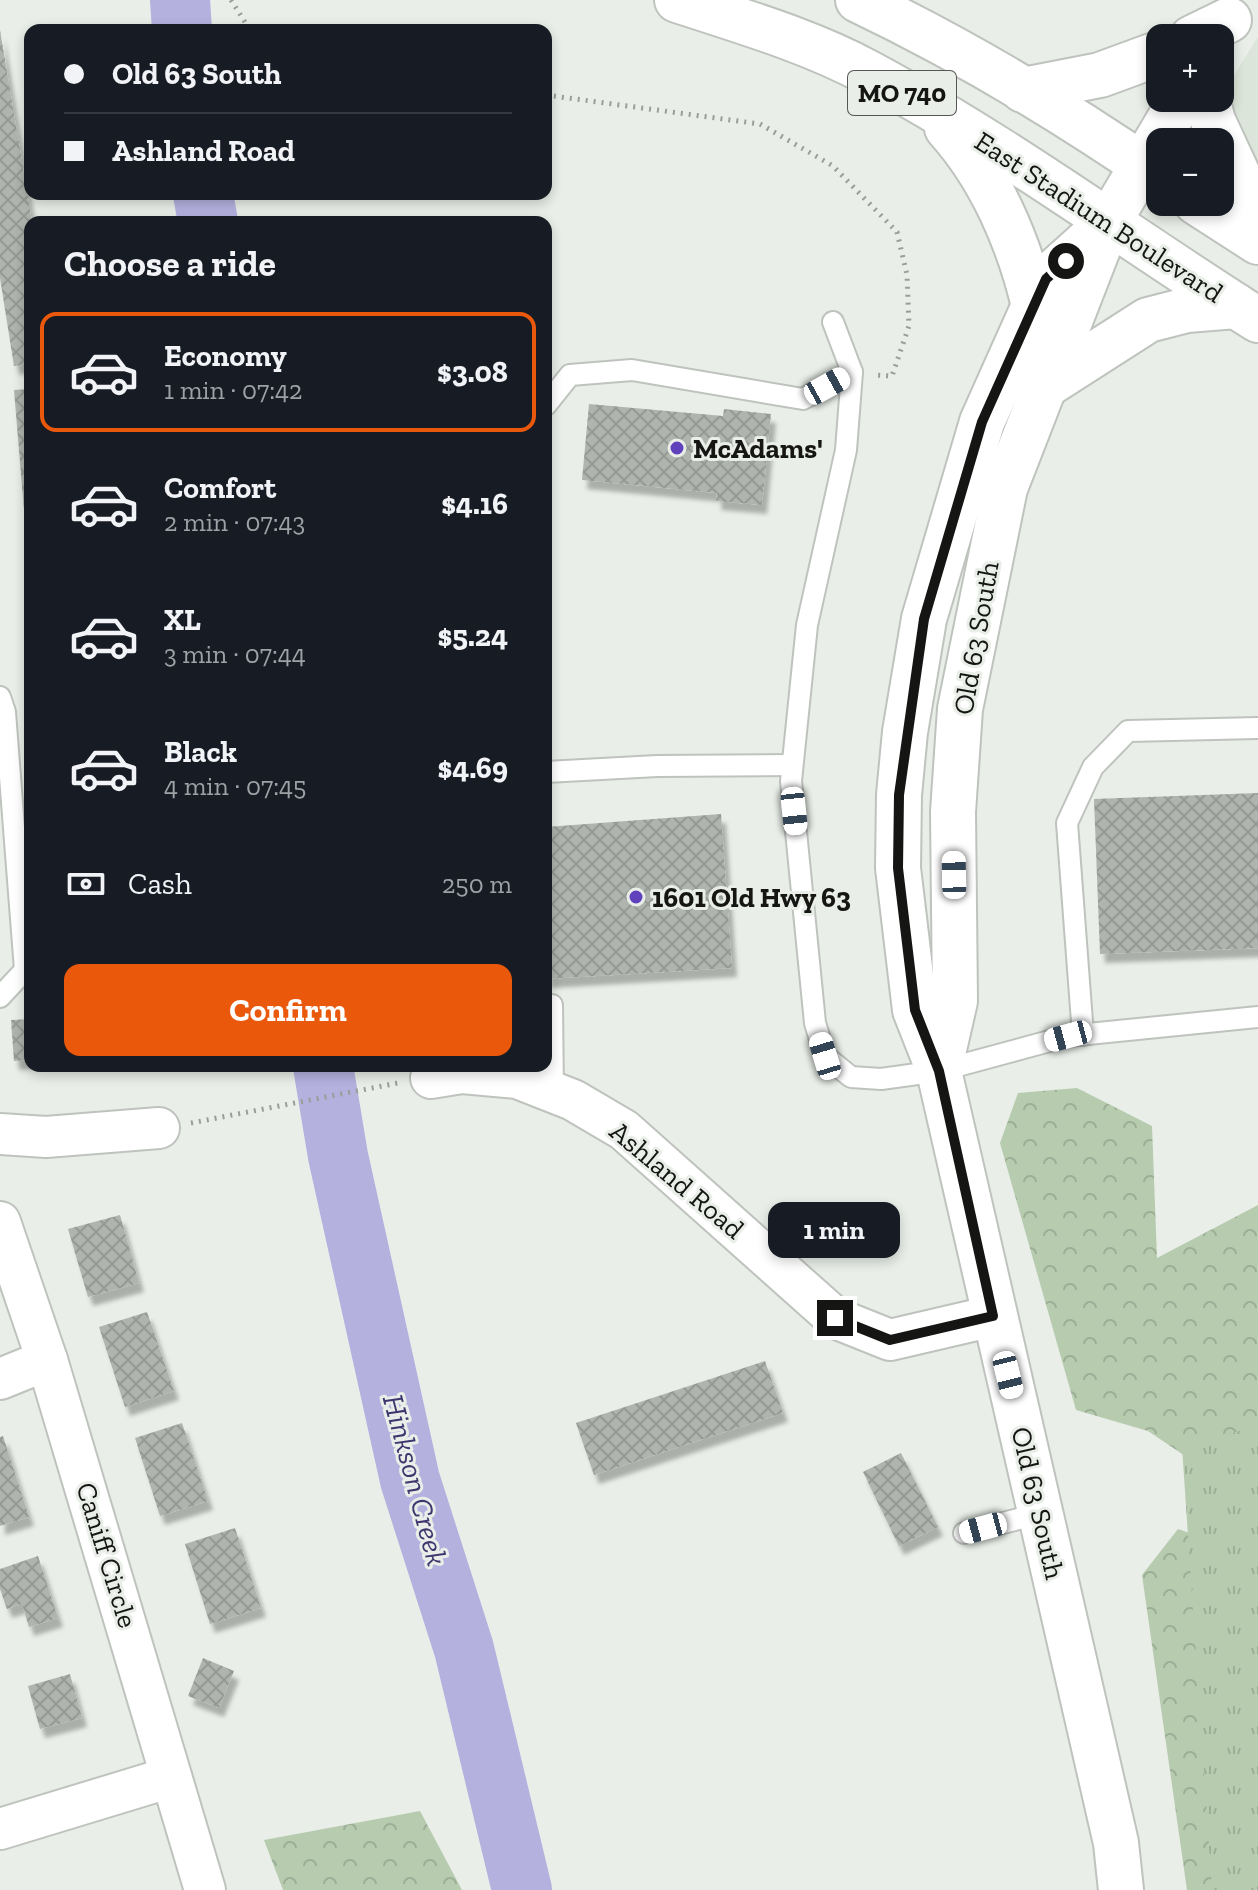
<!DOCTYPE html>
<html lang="en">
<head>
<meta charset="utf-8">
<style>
	body { margin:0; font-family:"Zilla Slab",serif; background:#242831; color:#f1f3f6; height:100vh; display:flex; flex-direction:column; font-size:30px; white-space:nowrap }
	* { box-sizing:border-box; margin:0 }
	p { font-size:26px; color:#9ea1a6 }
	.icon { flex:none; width:44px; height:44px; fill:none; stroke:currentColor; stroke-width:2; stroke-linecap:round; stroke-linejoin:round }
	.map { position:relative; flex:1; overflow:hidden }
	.drawer { position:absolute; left:24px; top:216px; width:528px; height:856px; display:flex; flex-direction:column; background:#171b24; border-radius:16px; box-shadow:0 4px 12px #0003 }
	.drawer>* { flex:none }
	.hud { position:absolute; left:24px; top:24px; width:528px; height:176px; border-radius:16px; box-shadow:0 4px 12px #0003; display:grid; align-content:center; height:176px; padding:0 40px; background:#171b24 }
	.controls { position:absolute; left:1146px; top:24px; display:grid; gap:16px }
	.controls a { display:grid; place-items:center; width:88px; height:88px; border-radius:16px; background:#171b24; box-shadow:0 4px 12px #0003; font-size:40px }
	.end { position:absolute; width:36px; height:36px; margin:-18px; border:10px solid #151614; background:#fff; box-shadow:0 0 0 4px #fff }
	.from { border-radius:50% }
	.bubble { position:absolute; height:56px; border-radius:16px; background:#171b24; box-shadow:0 4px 12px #0003; font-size:26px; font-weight:700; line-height:56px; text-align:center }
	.car { position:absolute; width:24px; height:48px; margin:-24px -12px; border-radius:10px; box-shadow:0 0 6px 2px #0007; background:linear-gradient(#fff 24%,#345 0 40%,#fff 0 76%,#345 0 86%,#fff 0) }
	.hud b { display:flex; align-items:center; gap:28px; height:76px; font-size:30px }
	.hud b+b { border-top:2px solid #363941 }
	.hud i { width:20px; height:20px; background:#f1f3f6 }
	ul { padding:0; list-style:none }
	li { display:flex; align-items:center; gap:24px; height:120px; margin:0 16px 12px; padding:0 24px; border:4px solid transparent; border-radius:16px }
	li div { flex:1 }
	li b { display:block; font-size:30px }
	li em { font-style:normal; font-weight:700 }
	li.active { border-color:#ea580c }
	li>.icon { width:72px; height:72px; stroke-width:1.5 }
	h2 { padding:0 40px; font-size:36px; line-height:96px }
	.pay { display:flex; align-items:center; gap:20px; height:88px; padding:0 40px; font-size:30px }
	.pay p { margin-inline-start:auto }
	.cta { display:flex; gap:16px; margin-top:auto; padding:16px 40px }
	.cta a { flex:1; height:92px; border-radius:16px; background:#ea580c; color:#fff; font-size:32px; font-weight:700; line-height:92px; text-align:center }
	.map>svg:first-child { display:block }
	.built { fill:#dce5d9 }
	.forest { fill:url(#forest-crowns) }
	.park { fill:url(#park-tufts) }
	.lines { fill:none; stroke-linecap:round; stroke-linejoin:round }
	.river { stroke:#b5b1df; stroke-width:60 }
	.building { fill:url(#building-cross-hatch); filter:url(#shadow) }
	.lane-casing { stroke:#bfc3be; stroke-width:24 }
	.street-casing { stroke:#bfc3be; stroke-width:44 }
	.secondary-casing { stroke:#bfc3be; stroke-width:48 }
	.primary-casing { stroke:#bfc3be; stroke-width:48 }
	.path { stroke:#9a9d99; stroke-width:5; stroke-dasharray:2 6; stroke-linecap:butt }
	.lane { stroke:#fff; stroke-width:20 }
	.street { stroke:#fff; stroke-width:40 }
	.secondary { stroke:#fff; stroke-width:44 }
	.primary { stroke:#fff; stroke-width:44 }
	.route { stroke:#151614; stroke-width:10 }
	.poi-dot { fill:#6043bc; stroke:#e9eee8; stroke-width:3 }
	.labels { text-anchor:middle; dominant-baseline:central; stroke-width:6; stroke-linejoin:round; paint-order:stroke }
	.shield { fill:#e9eee8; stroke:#555754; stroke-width:2 }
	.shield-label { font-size:26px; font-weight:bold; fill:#151614 }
	.street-label { font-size:28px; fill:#151614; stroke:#e9eee8 }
	.poi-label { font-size:28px; font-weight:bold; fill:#151614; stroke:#e9eee8; text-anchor:start }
	.water-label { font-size:30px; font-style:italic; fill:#40366f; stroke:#e9eee8 }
</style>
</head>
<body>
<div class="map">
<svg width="1258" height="1890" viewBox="0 0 1258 1890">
	<defs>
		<pattern id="forest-crowns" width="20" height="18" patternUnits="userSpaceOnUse" patternTransform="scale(2)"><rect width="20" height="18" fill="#b7cbaf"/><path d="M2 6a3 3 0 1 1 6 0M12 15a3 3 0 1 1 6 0" fill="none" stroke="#9cae96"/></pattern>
		<pattern id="park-tufts" width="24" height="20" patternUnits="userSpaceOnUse" patternTransform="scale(2)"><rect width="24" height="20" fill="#b7cbaf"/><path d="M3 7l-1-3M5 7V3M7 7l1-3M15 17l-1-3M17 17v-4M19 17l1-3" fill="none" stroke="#9cae96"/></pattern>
		<pattern id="building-cross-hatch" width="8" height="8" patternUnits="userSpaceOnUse" patternTransform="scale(2)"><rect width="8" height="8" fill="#b0b4ae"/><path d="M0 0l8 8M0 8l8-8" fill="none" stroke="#969a95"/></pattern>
		<filter id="shadow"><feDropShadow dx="5" dy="9" stdDeviation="2" flood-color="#0004"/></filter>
	</defs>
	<rect width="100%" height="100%" fill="#e9eee8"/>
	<!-- built -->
	<polygon class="built" points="1258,37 1258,208 1220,142 1192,142"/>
	<!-- forest -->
	<g class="forest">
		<polygon points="1077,1088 1152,1126 1157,1258 1258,1205 1258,1505 1148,1431 1076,1410 1000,1143 1018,1093"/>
		<polygon points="1178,1529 1235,1549 1258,1890 1187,1890 1142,1575"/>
		<polygon points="420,1811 462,1890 283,1890 264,1840"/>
	</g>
	<!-- park -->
	<polygon class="park" points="1258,1426 1258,1890 1212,1890 1182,1447"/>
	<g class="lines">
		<!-- river -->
		<g class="river">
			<polyline points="180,0 182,30"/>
			<polyline points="203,194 208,222"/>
			<polyline points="323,1066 338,1156 410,1480 464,1649 522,1890"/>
		</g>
	</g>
	<!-- building -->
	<g class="building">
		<polygon points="0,30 32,222 30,364 14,366 0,278"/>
		<polygon points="30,389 30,558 28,558 14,390"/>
		<polygon points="589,404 723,416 724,409 771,414 762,505 716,501 717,493 582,480"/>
		<polygon points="1258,793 1258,948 1100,954 1094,799"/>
		<polygon points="721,814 732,968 546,979 546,827"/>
		<polygon points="30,1019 30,1060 14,1061 11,1020"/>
		<polygon points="120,1215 139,1283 88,1297 68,1229"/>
		<polygon points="147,1312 174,1391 125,1407 99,1327"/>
		<polygon points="765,1361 783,1413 594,1475 576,1423"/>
		<polygon points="182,1423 208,1501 160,1516 135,1438"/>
		<polygon points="3,1436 29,1517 0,1526 0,1437"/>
		<polygon points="901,1453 938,1527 899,1546 863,1472"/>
		<polygon points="235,1528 261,1608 210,1624 185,1544"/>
		<polygon points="38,1556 58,1618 29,1627 22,1604 7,1609 0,1589 0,1569"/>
		<polygon points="203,1658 234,1671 219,1708 188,1696"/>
		<polygon points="70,1674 82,1718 40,1729 28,1686"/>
	</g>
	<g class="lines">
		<defs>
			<g id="lane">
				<polyline points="833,322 852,372 846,450 807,625 791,781 815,1023 825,1056 851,1077 881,1079 939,1071 1068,1036 1258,1017"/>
				<polyline points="546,405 570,375 632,370 803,399 852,372"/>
				<polyline points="0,697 5,712 25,970 0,997"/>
				<polyline points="546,772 657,766 792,765"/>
				<polyline points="552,1005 553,1093"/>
				<polyline points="1083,1035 1067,823 1093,767 1128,731 1258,728"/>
				<polyline points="964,1533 1042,1513"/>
			</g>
			<g id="street">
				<polyline points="431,1078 462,1073 517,1078 573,1100 624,1130 835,1318 890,1340 993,1316"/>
				<polyline points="0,1134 46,1137 159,1128"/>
				<polyline points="0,1222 47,1360 205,1890"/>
				<polyline points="0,1379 47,1360"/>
				<polyline points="0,1829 171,1777"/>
			</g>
			<g id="secondary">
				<polyline points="1108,223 1046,279 982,422 924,619 905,732 899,795 898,868 915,1010 939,1071 1116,1843 1121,1890"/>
				<polyline points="939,1071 955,1001 953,812 960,709 1005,488 1108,223 1182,98"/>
			</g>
			<g id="primary">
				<path d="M 677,0 C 741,21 810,41 869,73 C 1005,146 1128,238 1258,320"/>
				<path d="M 858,0 C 963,50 1064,111 1160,177"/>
				<polyline points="1192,38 1229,20"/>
				<polyline points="1023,90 1100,75 1160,53"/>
				<polyline points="1207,98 1213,121 1258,218"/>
				<path d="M 947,128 C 991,177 1019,242 1034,306"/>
				<polyline points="1196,202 1258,242"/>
				<polyline points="1045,386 1148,320 1187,310 1236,306"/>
			</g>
		</defs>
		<!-- lane casing -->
		<use href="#lane" class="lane-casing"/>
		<!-- street casing -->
		<use href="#street" class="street-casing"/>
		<!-- secondary casing -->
		<use href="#secondary" class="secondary-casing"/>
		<!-- primary casing -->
		<use href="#primary" class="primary-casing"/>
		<!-- path -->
		<g class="path">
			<polyline points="231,0 250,30"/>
			<polyline points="546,95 760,124 833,166 897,232 907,275 909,326 892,376 876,375"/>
			<polyline points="191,1123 398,1083"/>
		</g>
		<!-- lane -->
		<use href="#lane" class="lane"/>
		<!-- street -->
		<use href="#street" class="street"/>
		<!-- secondary -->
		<use href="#secondary" class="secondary"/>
		<!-- primary -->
		<use href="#primary" class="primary"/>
	</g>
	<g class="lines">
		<!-- route -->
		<polyline class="route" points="835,1318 890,1340 993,1316 939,1071 915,1010 898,868 899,795 924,619 982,422 1046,279 1066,261"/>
	</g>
	<!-- markers -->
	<g class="poi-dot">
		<circle cx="677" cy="448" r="8"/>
		<circle cx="636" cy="897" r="8"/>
	</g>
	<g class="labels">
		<!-- shield labels -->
		<rect class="shield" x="848" y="71" width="108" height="44" rx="6"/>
		<g class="shield-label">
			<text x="902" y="93">MO 740</text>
		</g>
		<!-- street labels -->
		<g class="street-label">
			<text transform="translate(1099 217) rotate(33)">East Stadium Boulevard</text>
			<text transform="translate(976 638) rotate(-80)">Old 63 South</text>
			<text transform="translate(677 1180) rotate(40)">Ashland Road</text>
			<text transform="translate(1038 1503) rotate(77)">Old 63 South</text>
			<text transform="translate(107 1555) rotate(73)">Caniff Circle</text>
		</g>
		<!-- poi labels -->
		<g class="poi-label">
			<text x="693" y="448">McAdams'</text>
			<text x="652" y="897">1601 Old Hwy 63</text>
		</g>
		<!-- water labels -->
		<g class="water-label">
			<text transform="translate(415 1480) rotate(75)">Hinkson Creek</text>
		</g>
	</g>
</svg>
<div class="controls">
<a>+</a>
<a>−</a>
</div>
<i class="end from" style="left:1066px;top:261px"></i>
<i class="end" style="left:835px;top:1318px"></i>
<div class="bubble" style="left:768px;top:1202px;width:132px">1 min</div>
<i class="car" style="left:827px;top:386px;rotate:61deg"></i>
<i class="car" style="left:794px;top:811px;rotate:174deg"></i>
<i class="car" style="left:954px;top:875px;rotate:359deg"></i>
<i class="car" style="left:1068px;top:1036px;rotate:255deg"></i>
<i class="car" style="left:825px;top:1056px;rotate:343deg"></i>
<i class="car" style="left:1008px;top:1375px;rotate:166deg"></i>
<i class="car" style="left:983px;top:1528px;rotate:255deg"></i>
<div class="hud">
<b><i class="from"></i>Old 63 South</b>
<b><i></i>Ashland Road</b>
</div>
<section class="drawer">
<h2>Choose a ride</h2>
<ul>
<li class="active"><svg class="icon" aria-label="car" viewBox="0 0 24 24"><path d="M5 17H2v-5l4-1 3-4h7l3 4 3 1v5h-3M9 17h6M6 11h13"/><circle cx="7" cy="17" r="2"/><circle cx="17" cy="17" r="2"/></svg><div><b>Economy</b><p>1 min · 07:42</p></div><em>$3.08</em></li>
<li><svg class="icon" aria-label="car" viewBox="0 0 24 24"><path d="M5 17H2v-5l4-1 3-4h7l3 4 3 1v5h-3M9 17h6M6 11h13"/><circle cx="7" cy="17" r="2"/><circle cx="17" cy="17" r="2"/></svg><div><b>Comfort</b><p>2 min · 07:43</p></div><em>$4.16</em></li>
<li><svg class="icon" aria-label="car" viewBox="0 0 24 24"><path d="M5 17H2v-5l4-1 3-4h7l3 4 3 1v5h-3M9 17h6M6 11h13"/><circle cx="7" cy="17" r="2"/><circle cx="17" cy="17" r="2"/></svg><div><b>XL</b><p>3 min · 07:44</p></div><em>$5.24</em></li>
<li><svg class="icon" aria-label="car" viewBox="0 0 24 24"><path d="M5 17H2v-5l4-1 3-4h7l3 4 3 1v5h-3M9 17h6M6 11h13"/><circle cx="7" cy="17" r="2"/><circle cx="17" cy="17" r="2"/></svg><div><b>Black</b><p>4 min · 07:45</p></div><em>$4.69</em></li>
</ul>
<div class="pay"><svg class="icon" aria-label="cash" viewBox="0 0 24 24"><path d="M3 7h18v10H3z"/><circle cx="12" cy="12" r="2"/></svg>Cash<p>250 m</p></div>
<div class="cta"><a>Confirm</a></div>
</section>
</div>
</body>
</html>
